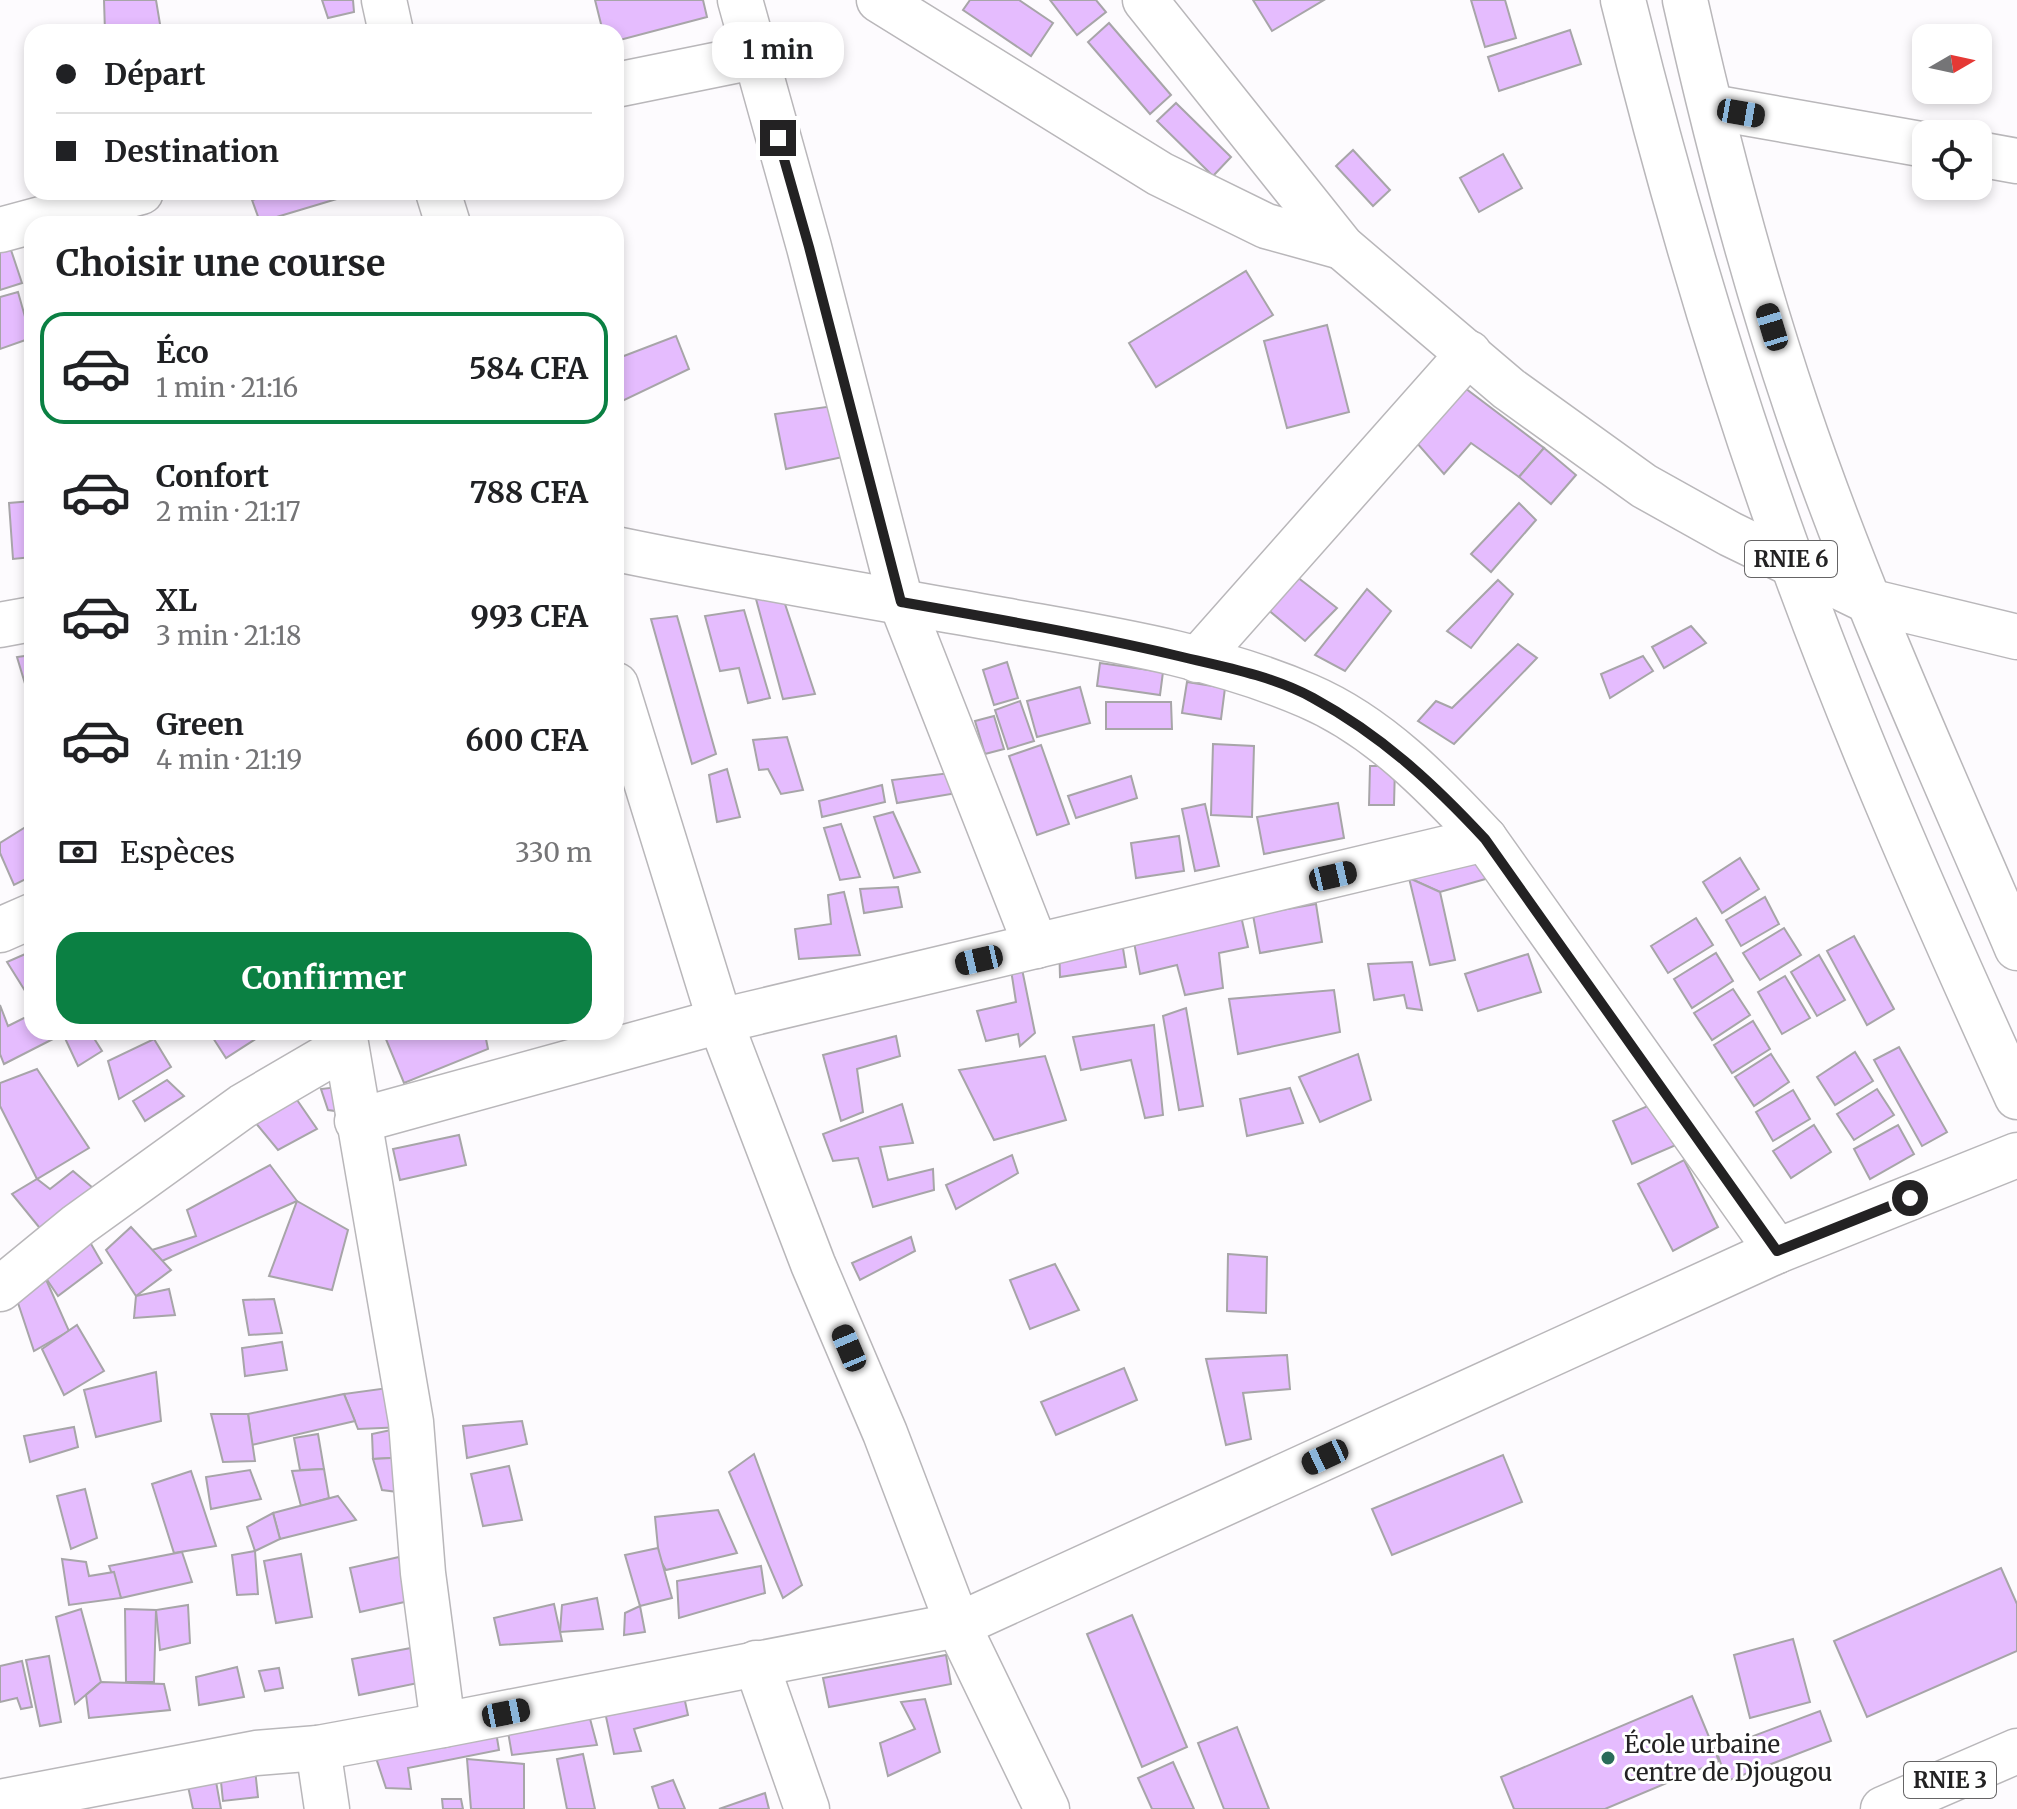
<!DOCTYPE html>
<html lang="fr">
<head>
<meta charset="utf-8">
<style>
	body { margin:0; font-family:Merriweather,serif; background:#f2f2f2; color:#202124; height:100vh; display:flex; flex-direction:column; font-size:30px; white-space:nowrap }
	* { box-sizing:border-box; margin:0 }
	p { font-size:26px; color:#757577 }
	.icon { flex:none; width:44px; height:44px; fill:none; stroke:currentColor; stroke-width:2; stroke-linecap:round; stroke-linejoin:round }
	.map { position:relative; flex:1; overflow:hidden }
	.details { position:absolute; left:24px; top:216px; width:600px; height:824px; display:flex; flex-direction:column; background:#fff; border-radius:24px; box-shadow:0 4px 12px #0003 }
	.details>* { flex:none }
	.banner { position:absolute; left:24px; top:24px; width:600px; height:176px; border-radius:24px; box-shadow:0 4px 12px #0003; display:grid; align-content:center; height:176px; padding:0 32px; background:#fff }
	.needle { width:52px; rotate:81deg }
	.fabs { position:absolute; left:1912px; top:24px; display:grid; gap:16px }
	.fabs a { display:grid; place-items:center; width:80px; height:80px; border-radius:16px; background:#fff; box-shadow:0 4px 12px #0003; font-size:40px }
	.end { position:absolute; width:36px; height:36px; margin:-18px; border:10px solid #232223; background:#fff; box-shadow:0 0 0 4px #fff }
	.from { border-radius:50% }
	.bubble { position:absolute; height:56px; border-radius:24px; background:#fff; box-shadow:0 4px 12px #0003; font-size:26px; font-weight:700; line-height:56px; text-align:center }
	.car { position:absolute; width:24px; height:48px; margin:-24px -12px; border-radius:10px; box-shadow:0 0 6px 2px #0007; background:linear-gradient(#222 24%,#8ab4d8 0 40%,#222 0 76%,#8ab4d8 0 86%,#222 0) }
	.banner b { display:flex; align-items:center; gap:28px; height:76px; font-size:30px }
	.banner b+b { border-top:2px solid #e0e0e0 }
	.banner i { width:20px; height:20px; background:#202124 }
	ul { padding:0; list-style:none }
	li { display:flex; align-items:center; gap:24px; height:112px; margin:0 16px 12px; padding:0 16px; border:4px solid transparent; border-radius:24px }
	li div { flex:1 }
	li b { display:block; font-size:30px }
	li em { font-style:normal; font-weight:700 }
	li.active { border-color:#0b8043 }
	li>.icon { width:72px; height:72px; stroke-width:1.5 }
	h2 { padding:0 32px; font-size:36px; line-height:96px }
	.pay { display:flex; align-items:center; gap:20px; height:88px; padding:0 32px; font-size:30px }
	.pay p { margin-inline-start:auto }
	.action { display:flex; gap:16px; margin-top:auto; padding:16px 32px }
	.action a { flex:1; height:92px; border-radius:24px; background:#0b8043; color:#fff; font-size:32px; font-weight:700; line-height:92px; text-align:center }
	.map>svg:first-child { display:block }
	.building { fill:#e5bcfe; stroke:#a7a5a8; stroke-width:2 }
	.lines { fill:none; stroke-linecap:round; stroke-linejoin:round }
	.minor-casing { stroke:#b9b7ba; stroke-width:47 }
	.major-casing { stroke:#b9b7ba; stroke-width:47 }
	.highway-casing { stroke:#b9b7ba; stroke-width:47 }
	.minor { stroke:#fff; stroke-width:44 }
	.major { stroke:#fff; stroke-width:44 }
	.highway { stroke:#fff; stroke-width:44 }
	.route { stroke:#232223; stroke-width:10 }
	.poi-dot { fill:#2a6b5a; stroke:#fff; stroke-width:3 }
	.labels { text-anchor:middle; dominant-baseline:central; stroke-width:6; stroke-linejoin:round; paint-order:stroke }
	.shield { fill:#fff; stroke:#656465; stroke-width:2 }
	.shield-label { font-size:22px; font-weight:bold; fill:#232223 }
	.poi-label { font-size:24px; fill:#232223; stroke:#fff; text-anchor:start }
</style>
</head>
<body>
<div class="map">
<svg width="2017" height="1809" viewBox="0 0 2017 1809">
	<rect width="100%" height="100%" fill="#fdfbfe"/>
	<!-- building -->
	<g class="building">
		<polygon points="104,0 156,0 161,30 105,32"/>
		<polygon points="322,0 353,0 354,12 328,18"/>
		<polygon points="595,0 703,0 707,17 616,41 616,32 603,32"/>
		<polygon points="970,0 1019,0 1053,23 1031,56 963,10"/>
		<polygon points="1050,0 1096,0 1106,12 1077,35"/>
		<polygon points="1253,0 1324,0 1272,31"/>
		<polygon points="1471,0 1505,0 1516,38 1485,47"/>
		<polygon points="1109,23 1171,95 1150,114 1088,42"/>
		<polygon points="1570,30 1581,64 1499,91 1488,57"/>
		<polygon points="1176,103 1231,157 1213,176 1157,121"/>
		<polygon points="1353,150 1390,190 1373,206 1336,166"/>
		<polygon points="1503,154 1522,188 1479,212 1460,178"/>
		<polygon points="280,192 360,192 260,222 252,200"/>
		<polygon points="5,232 22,283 0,290 0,233"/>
		<polygon points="1246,271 1273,315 1156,387 1129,343"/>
		<polygon points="18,292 31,338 0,349 0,297"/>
		<polygon points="1327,325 1349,412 1287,428 1264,341"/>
		<polygon points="676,336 689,369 616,404 616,359"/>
		<polygon points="1461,385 1544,448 1519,477 1471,443 1444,474 1416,442"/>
		<polygon points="848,404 857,454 786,469 775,414"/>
		<polygon points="1544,448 1576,475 1551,504 1519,477"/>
		<polygon points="32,501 32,557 13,559 9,503"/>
		<polygon points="1519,503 1536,520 1491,572 1471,554"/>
		<polygon points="1292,573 1337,608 1305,641 1266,608"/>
		<polygon points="1498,580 1513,594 1471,648 1447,631"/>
		<polygon points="1367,589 1391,611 1345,671 1315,655"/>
		<polygon points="782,595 815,694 783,699 756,599"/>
		<polygon points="744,610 770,698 748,703 739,668 720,671 705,616"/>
		<polygon points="677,616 716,754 692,764 651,619"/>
		<polygon points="1691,626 1706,643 1664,668 1652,647"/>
		<polygon points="1518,644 1537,658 1454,744 1418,721 1436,701 1452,708"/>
		<polygon points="32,655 32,707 17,657"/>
		<polygon points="1643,656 1653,671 1610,698 1601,674"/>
		<polygon points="1007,662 1018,698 994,705 983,670"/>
		<polygon points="1100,663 1163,672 1160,695 1097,686"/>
		<polygon points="1187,682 1225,688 1221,719 1182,713"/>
		<polygon points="1080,687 1090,723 1037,737 1027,701"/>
		<polygon points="1020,701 1034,741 1008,749 995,710"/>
		<polygon points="1106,702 1171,702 1172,729 1106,729"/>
		<polygon points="994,716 1004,749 985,754 975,721"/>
		<polygon points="787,737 803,790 781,794 768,769 759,770 753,740"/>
		<polygon points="1213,744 1254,746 1252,817 1211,815"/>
		<polygon points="1041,745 1069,824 1037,835 1009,756"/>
		<polygon points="1370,766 1395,766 1394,805 1369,805"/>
		<polygon points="727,769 740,817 717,822 709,775"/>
		<polygon points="950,773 957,793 897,803 892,780"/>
		<polygon points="1131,776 1137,798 1076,818 1068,796"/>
		<polygon points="882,785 885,802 822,817 819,801"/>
		<polygon points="1338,803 1344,838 1264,854 1257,817"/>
		<polygon points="1205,804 1219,866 1195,871 1182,809"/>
		<polygon points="893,812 920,872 894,878 874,817"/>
		<polygon points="32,823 32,876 14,885 0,853 0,843"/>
		<polygon points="841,824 860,877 840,880 824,828"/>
		<polygon points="1179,836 1184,871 1136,878 1131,843"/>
		<polygon points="1490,858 1496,876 1440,892 1409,878"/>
		<polygon points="1740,858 1759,889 1722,913 1703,882"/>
		<polygon points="1409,878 1440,892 1455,960 1430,965"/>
		<polygon points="898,887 902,907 864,913 860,889"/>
		<polygon points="844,892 860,955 799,959 795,929 831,924 828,895"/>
		<polygon points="1765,897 1779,924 1741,946 1726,920"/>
		<polygon points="1316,904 1322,942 1260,953 1253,915"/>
		<polygon points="1241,916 1248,947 1219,953 1223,988 1185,995 1177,965 1140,974 1133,937"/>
		<polygon points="1696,918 1713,945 1668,973 1651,946"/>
		<polygon points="1784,928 1801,955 1760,980 1743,953"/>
		<polygon points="1854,936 1894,1009 1867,1025 1827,951"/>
		<polygon points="1059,941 1122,942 1126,967 1060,977"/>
		<polygon points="32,951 32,1002 7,962"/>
		<polygon points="1716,953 1733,981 1692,1008 1674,979"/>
		<polygon points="1528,954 1541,992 1478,1011 1465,974"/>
		<polygon points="1819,955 1845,1000 1817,1016 1791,972"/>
		<polygon points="1412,962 1422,1010 1407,1008 1404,995 1374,1000 1368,964"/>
		<polygon points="1022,969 1035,1033 1020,1046 1018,1034 986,1041 977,1011 1016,1002 1011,970"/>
		<polygon points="1785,976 1810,1018 1782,1034 1758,992"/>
		<polygon points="1733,989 1750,1015 1712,1040 1694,1013"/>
		<polygon points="1334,990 1340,1032 1238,1054 1229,999"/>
		<polygon points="0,1005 8,1026 32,1014 32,1032 52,1032 55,1038 4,1064 0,1054"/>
		<polygon points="1186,1008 1203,1106 1179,1110 1163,1016"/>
		<polygon points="1753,1021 1770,1049 1732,1073 1714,1045"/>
		<polygon points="1154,1025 1163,1115 1145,1118 1131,1060 1081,1070 1073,1037"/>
		<polygon points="68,1032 90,1032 102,1051 78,1066 63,1034"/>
		<polygon points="219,1032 264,1032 265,1033 226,1058 213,1038"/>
		<polygon points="383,1032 489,1032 485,1034 488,1049 404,1083"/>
		<polygon points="896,1036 900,1056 857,1069 863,1112 841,1121 823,1055"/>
		<polygon points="154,1039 171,1067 119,1099 108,1061"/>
		<polygon points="1899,1047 1947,1132 1922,1146 1874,1060"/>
		<polygon points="1855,1052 1873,1081 1835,1105 1817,1077"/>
		<polygon points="1358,1054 1371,1100 1320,1122 1299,1077"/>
		<polygon points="1771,1054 1789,1082 1754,1106 1735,1077"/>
		<polygon points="1045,1056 1066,1120 994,1140 959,1070"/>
		<polygon points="37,1069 89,1148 37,1179 0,1106 0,1083"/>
		<polygon points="167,1080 184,1096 145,1121 133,1101"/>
		<polygon points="346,1086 350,1113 328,1110 321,1089"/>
		<polygon points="1290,1088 1303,1123 1247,1136 1240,1099"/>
		<polygon points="1877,1089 1894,1115 1854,1140 1837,1114"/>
		<polygon points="1793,1090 1810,1119 1773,1141 1756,1112"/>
		<polygon points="295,1097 317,1129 278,1150 245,1110"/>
		<polygon points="1657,1102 1676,1145 1632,1164 1613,1121"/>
		<polygon points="902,1104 913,1143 880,1147 888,1180 933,1169 934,1190 873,1207 858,1158 833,1161 823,1134"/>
		<polygon points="1814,1125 1831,1152 1791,1178 1773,1151"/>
		<polygon points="1898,1125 1914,1154 1870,1179 1854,1149"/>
		<polygon points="459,1135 466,1165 400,1180 393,1149"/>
		<polygon points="1012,1155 1018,1173 956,1209 946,1185"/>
		<polygon points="1684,1160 1718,1227 1673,1251 1638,1184"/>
		<polygon points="270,1165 297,1201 162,1261 152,1250 196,1236 187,1210"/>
		<polygon points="73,1171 93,1188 43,1232 12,1194 37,1179 50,1189"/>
		<polygon points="297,1201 348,1230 332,1290 269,1276"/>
		<polygon points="131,1227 171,1270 136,1296 106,1250"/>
		<polygon points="83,1230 102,1263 58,1296 37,1265"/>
		<polygon points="911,1237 915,1251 860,1280 852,1263"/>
		<polygon points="1228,1254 1267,1257 1266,1313 1227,1311"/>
		<polygon points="1055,1264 1079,1310 1030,1329 1010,1280"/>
		<polygon points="44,1275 69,1331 34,1351 12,1285"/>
		<polygon points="169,1289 175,1315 134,1318 136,1296"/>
		<polygon points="274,1299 282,1333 249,1335 243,1300"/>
		<polygon points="77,1325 104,1371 64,1395 42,1349"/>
		<polygon points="282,1342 287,1370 245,1376 242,1348"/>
		<polygon points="1287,1355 1290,1389 1243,1393 1251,1439 1226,1445 1206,1359"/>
		<polygon points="1124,1368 1137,1400 1056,1435 1041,1402"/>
		<polygon points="156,1372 161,1421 96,1437 84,1390"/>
		<polygon points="395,1387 405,1427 358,1429 344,1394"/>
		<polygon points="344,1394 355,1421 252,1445 248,1414"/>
		<polygon points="211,1414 248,1414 255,1461 223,1462"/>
		<polygon points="522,1421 527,1444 467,1458 463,1426"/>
		<polygon points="74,1427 78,1447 30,1462 24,1436"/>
		<polygon points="405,1427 409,1457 373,1459 372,1434"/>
		<polygon points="318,1434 324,1469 300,1470 294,1438"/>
		<polygon points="754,1454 802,1585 783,1598 729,1472"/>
		<polygon points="1503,1455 1522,1502 1392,1555 1372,1509"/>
		<polygon points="409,1457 414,1494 382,1490 373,1459"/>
		<polygon points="509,1466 522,1520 483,1526 471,1474"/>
		<polygon points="324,1469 329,1498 301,1506 292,1471"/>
		<polygon points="250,1470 261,1499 211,1509 206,1477"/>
		<polygon points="191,1471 216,1546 174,1553 152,1484"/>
		<polygon points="85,1489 97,1538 71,1549 57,1496"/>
		<polygon points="338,1496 356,1520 280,1539 273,1513"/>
		<polygon points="718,1510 737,1553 666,1570 659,1558 655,1517"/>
		<polygon points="273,1513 280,1539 255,1551 247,1527"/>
		<polygon points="658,1548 672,1598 640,1606 625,1555"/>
		<polygon points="255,1551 258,1594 237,1595 232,1555"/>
		<polygon points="182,1552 192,1582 121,1598 109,1566"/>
		<polygon points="301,1554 312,1617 276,1623 264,1561"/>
		<polygon points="399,1557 409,1601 360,1612 350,1568"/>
		<polygon points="62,1559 86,1562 89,1576 114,1572 121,1598 69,1605"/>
		<polygon points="761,1566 765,1593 679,1618 677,1581"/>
		<polygon points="2001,1568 2017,1604 2017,1651 1867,1717 1834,1641"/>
		<polygon points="597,1598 603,1629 560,1632 562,1605"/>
		<polygon points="554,1604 562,1641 500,1645 494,1618"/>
		<polygon points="188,1605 190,1643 160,1650 156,1610"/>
		<polygon points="640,1606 645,1632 624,1635 625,1613"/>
		<polygon points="81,1609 101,1682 75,1704 56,1617"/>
		<polygon points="125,1609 156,1610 154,1682 126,1682"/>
		<polygon points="1132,1615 1187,1747 1142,1767 1087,1634"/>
		<polygon points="1793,1639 1810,1702 1750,1718 1734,1655"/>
		<polygon points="411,1648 418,1683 359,1695 352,1659"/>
		<polygon points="946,1655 951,1684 829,1707 823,1678"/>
		<polygon points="49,1656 61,1722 40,1726 26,1660"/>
		<polygon points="22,1661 32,1707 21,1709 17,1698 0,1702 0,1666"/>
		<polygon points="237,1667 244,1697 199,1705 196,1677"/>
		<polygon points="279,1668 283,1688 265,1691 259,1671"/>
		<polygon points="101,1682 164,1684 170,1710 89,1718 86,1695"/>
		<polygon points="683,1692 688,1715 634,1729 641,1751 614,1754 605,1712"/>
		<polygon points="1692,1696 1719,1761 1605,1809 1514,1809 1501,1777"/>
		<polygon points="925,1699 940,1752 888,1776 880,1743 915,1729 901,1702"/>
		<polygon points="1820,1711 1831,1741 1727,1781 1716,1750"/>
		<polygon points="589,1715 597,1745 512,1755 507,1726"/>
		<polygon points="495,1726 499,1750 408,1768 411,1789 386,1788 372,1746"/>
		<polygon points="1237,1727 1269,1809 1224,1809 1198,1743"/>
		<polygon points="583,1754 595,1809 567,1809 557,1759"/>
		<polygon points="467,1759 524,1764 524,1809 471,1809"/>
		<polygon points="254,1760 258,1797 223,1801 219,1763"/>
		<polygon points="1173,1762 1194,1809 1152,1809 1138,1778"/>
		<polygon points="215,1776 221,1809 193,1809 187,1782"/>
		<polygon points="673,1780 685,1809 659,1809 652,1787"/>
		<polygon points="765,1793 769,1809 719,1809"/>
		<polygon points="442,1799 461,1799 463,1809 443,1809"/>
	</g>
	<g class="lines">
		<defs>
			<g id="minor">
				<polyline points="384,0 391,32"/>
				<polyline points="740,0 809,247 901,602 1036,946"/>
				<polyline points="879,0 1160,174 1266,226 1342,247"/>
				<polyline points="1145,0 1342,247 1509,389 1644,486 1730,534 1868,601 2017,637"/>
				<polyline points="616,85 754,57"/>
				<polyline points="1711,107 1926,145"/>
				<polyline points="1978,154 2017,161"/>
				<polyline points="438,192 448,224"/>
				<polyline points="0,230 141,192"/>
				<path d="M 616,549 C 746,576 878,598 1009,621 C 1109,639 1214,655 1308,696 C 1378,726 1434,784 1485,839 L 1777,1251"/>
				<polyline points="0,625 32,619"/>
				<polyline points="1197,660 1469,353"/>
				<polyline points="616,685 720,1021 813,1264 885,1433 958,1625 1047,1809"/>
				<polyline points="0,930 32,916"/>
				<polyline points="344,1032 411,1422 423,1573 443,1725"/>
				<polyline points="357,1121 720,1021 1485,839"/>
				<polyline points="0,1289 78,1225 243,1106 344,1047"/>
				<polyline points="756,1663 807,1809"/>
				<polyline points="318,1748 327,1809"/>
				<polyline points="0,1802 256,1753 318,1748 443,1725 958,1625 1777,1251 2017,1155"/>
			</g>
			<g id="major">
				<path d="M 1623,0 C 1670,190 1725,378 1792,562 C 1858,744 1937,921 2017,1097"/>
				<path d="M 1685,0 C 1716,138 1752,276 1797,409 C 1859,593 1941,770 2017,948"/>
			</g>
			<polyline id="highway" points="1883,1809 2017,1751"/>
		</defs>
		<!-- minor casing -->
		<use href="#minor" class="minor-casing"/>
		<!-- major casing -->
		<use href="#major" class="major-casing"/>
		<!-- highway casing -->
		<use href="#highway" class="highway-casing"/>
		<!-- minor -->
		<use href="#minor" class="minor"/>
		<!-- major -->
		<use href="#major" class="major"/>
		<!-- highway -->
		<use href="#highway" class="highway"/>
	</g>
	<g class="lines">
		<!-- route -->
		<path class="route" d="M 778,138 L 809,247 L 901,602 C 992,618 1084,634 1174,655 C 1220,666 1271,675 1313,698 C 1381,735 1433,783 1485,839 L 1777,1251 L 1910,1198"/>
	</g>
	<!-- markers -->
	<circle class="poi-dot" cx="1608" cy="1758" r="8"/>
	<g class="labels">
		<!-- shield labels -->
		<g class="shield">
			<rect x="1745" y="541" width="92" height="36" rx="6"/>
			<rect x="1904" y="1762" width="92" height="36" rx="6"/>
		</g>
		<g class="shield-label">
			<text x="1791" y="559">RNIE 6</text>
			<text x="1950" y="1780">RNIE 3</text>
		</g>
		<!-- poi labels -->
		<g class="poi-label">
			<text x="1624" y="1744">École urbaine<tspan x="1624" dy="28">centre de Djougou</tspan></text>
		</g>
	</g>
</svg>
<div class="fabs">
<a><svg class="needle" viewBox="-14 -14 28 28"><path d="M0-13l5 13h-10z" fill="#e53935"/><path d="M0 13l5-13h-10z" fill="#757577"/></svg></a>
<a><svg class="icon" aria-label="locate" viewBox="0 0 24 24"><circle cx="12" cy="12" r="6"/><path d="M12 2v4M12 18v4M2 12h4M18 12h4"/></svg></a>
</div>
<i class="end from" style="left:1910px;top:1198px"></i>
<i class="end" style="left:778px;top:138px"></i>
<div class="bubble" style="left:712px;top:22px;width:132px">1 min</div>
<i class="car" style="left:1741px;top:113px;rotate:100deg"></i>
<i class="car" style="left:1772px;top:327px;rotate:343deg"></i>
<i class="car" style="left:1333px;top:876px;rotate:77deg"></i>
<i class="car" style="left:979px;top:960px;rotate:257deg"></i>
<i class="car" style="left:849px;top:1348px;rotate:337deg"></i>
<i class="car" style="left:1325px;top:1457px;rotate:245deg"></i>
<i class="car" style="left:506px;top:1713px;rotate:79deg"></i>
<div class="banner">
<b><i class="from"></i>Départ</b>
<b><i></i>Destination</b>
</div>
<section class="details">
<h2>Choisir une course</h2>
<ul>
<li class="active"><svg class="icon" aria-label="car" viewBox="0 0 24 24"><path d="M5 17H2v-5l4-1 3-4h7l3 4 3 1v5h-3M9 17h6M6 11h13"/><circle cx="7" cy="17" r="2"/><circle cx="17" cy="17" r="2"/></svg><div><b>Éco</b><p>1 min · 21:16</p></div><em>584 CFA</em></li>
<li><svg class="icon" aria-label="car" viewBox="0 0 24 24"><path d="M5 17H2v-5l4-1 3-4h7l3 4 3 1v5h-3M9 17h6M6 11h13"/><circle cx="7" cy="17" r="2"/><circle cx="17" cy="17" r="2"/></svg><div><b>Confort</b><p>2 min · 21:17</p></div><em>788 CFA</em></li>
<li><svg class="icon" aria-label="car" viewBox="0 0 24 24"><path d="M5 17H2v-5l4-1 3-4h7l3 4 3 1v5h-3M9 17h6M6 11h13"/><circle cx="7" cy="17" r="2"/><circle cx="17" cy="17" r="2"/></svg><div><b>XL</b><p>3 min · 21:18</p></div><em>993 CFA</em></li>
<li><svg class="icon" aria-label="car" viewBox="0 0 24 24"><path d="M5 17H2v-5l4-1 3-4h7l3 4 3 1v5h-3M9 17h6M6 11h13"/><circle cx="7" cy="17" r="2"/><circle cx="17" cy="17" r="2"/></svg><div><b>Green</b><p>4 min · 21:19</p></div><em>600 CFA</em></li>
</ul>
<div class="pay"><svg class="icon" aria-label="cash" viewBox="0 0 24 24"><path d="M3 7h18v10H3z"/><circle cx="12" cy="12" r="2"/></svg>Espèces<p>330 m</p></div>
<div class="action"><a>Confirmer</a></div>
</section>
</div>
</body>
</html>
